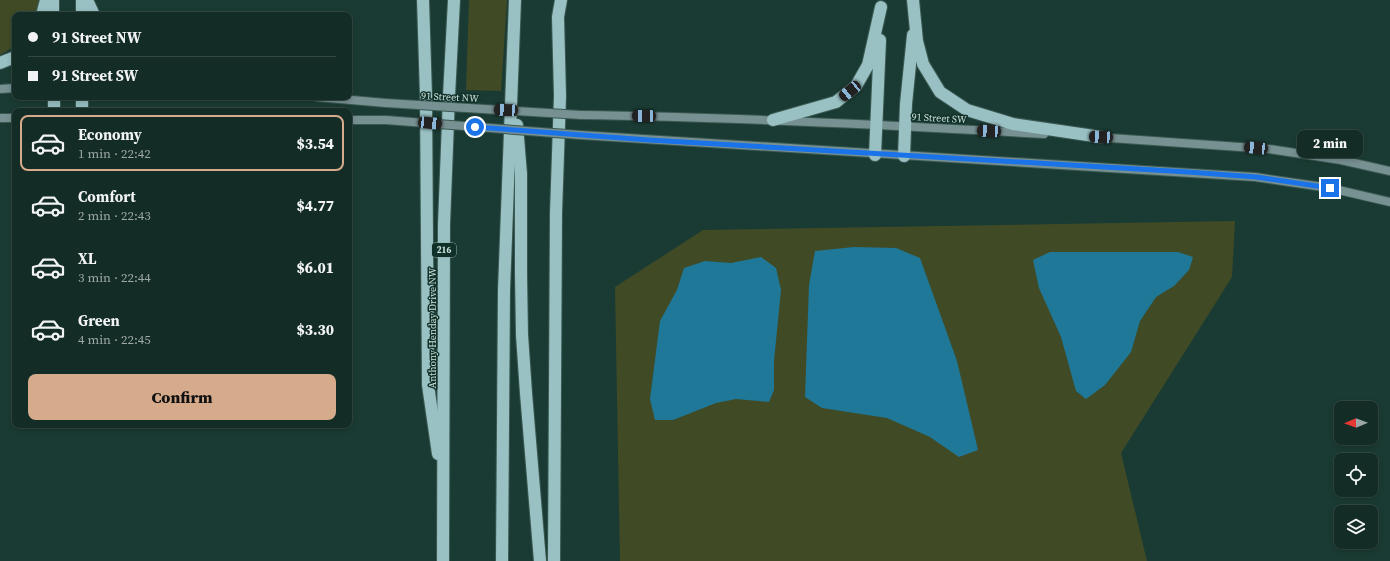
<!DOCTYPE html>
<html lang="en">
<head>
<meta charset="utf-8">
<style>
	body { margin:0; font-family:"Source Serif 4",serif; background:#1d342e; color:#f1f3f6; height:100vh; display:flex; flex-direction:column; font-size:15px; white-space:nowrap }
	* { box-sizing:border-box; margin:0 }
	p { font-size:13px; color:#9da7a7 }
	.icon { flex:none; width:22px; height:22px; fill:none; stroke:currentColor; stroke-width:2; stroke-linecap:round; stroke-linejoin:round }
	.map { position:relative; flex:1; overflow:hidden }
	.sheet { position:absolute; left:12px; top:108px; width:340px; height:320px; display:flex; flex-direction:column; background:#142c26; border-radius:8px; box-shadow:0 2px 6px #0003,0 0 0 1px #334843 }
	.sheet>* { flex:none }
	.hud { position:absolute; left:12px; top:12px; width:340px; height:88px; border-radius:8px; box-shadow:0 2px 6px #0003,0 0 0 1px #334843; display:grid; align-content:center; height:88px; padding:0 16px; background:#142c26 }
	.needle { width:26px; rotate:269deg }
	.fabs { position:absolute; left:1334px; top:401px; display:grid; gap:8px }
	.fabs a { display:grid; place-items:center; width:44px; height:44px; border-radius:8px; background:#142c26; box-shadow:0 2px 6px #0003,0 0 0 1px #334843; font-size:20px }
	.end { position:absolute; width:18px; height:18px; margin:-9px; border:5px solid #1a73e8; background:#fff; box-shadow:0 0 0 2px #fff }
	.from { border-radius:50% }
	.bubble { position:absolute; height:28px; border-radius:8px; background:#142c26; box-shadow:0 2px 6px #0003,0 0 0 1px #334843; font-size:13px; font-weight:800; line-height:28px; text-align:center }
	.car { position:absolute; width:12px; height:24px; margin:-12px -6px; border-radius:5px; box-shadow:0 0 3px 1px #0007; background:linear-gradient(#222 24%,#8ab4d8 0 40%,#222 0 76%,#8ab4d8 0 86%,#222 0) }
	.hud b { display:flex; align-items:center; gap:14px; height:38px; font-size:15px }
	.hud b+b { border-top:1px solid #334843 }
	.hud i { width:10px; height:10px; background:#f1f3f6 }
	ul { padding:7px 0 0; list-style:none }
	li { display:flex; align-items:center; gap:12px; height:56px; margin:0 8px 6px; padding:0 8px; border:2px solid transparent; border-radius:8px }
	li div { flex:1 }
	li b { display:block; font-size:15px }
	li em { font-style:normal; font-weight:800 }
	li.active { border-color:#d6ab8b }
	li>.icon { width:36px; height:36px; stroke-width:1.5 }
	.cta { display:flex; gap:8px; margin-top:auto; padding:8px 16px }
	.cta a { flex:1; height:46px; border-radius:8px; background:#d6ab8b; color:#111; font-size:16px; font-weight:800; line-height:46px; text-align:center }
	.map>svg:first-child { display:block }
	.green { fill:#404b26 }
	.water { fill:#1f7898 }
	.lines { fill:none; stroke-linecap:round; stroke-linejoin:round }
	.secondary-casing { stroke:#3a5951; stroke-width:10 }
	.highway-casing { stroke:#3a5951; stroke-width:14 }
	.secondary { stroke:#779092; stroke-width:8 }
	.highway { stroke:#99c0c3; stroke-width:12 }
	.secondary-bridge-casing { stroke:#3a5951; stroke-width:10; stroke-linecap:butt }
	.secondary-bridge { stroke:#779092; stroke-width:8 }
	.route { stroke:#1a73e8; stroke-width:5 }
	.labels { text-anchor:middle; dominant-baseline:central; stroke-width:3; stroke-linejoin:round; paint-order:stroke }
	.shield { fill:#0f3129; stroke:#95aca6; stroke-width:1 }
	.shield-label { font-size:9px; font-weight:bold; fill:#cee1db }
	.street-label { font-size:10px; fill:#cee1db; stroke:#0f3129 }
</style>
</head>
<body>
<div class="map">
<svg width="1390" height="561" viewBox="0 0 1390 561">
	<rect width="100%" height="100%" fill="#1a3b33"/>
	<!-- green -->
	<g class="green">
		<polygon points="0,0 40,0 36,15 15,15 15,46 0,55"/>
		<polygon points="469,0 507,0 501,91 466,90"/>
		<polygon points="1235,221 1232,277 1121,453 1147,561 620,561 615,287 703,230"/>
	</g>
	<!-- water -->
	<g class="water">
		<polygon points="854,247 896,248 920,258 957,361 978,450 959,457 930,437 887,418 822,408 805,397 809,285 815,251"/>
		<polygon points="1050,252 1178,252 1193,257 1189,270 1174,286 1156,297 1140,321 1131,352 1105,385 1086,399 1076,391 1061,337 1039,288 1033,260"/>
		<polygon points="761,257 776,268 781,290 774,361 774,390 769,402 736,399 716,403 673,420 655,420 650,399 660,321 677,290 684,268 705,261 731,263"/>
	</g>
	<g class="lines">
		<defs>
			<g id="secondary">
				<polyline points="0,89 15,88"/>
				<polyline points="317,97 386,103"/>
				<path d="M 581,115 C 736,117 890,125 1044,134"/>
				<polyline points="0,118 15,118"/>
				<polyline points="349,120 386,120"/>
				<polyline points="580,135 1255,177 1330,188 1390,202"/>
				<polyline points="1096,137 1269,149 1341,160 1390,171"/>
			</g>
			<g id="highway">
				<polyline points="53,0 53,15"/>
				<polyline points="87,0 94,15"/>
				<polyline points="423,0 426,96 428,385 438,454"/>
				<polyline points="913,0 917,41 923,64 940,92 967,110 1013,124 1101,137"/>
				<polyline points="42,15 46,0"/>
				<polyline points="82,15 82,0"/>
				<polyline points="0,63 15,57"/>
				<polyline points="82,97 82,111"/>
				<polyline points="54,111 54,97"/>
				<polyline points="773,120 836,102 856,86 868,65 881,7"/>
				<polyline points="517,125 521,174 521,275 522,335 526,393 540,561"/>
				<polyline points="875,155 880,40"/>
				<polyline points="904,156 906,104 913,35"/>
				<polyline points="443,561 444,224 449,96 454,0"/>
				<polyline points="502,561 504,290 515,0"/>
				<polyline points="554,561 556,213 560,96 558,17 561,0"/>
			</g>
		</defs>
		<!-- secondary casing -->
		<use href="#secondary" class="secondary-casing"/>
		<!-- highway casing -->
		<use href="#highway" class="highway-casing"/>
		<!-- secondary -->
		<use href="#secondary" class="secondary"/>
		<!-- highway -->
		<use href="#highway" class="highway"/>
		<defs>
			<g id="secondary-bridge">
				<polyline points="386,103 581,115"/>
				<polyline points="386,120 580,135"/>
			</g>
		</defs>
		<!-- secondary-bridge casing -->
		<use href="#secondary-bridge" class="secondary-bridge-casing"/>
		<!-- secondary-bridge -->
		<use href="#secondary-bridge" class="secondary-bridge"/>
	</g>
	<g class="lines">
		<!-- route -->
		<polyline class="route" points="475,127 649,140 1188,172 1256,177 1330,188"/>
	</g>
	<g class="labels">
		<!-- shield labels -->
		<rect class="shield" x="432" y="243" width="24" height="14" rx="3"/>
		<g class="shield-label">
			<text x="444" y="250">216</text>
		</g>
		<!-- street labels -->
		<g class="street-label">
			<text transform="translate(450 97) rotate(3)">91 Street NW</text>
			<text transform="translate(939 118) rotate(3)">91 Street SW</text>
			<text transform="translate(432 328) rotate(-90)">Anthony Henday Drive NW</text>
		</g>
	</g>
</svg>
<div class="fabs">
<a><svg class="needle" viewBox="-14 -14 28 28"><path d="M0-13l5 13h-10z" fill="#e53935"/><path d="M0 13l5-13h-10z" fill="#9da7a7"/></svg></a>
<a><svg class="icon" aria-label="locate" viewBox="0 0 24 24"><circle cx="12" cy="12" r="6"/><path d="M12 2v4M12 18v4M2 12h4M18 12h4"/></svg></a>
<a><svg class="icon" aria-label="layers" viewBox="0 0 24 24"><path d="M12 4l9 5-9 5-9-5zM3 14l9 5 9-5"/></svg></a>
</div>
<i class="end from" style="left:475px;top:127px"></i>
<i class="end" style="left:1330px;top:188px"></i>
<div class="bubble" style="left:1297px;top:130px;width:66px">2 min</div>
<i class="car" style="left:850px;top:91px;rotate:231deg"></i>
<i class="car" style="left:506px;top:110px;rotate:273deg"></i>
<i class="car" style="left:644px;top:116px;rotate:271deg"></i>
<i class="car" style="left:430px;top:123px;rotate:95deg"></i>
<i class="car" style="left:989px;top:131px;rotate:273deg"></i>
<i class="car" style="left:1101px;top:137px;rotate:273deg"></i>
<i class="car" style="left:1256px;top:148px;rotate:275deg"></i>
<div class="hud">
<b><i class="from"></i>91 Street NW</b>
<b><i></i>91 Street SW</b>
</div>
<section class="sheet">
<ul>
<li class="active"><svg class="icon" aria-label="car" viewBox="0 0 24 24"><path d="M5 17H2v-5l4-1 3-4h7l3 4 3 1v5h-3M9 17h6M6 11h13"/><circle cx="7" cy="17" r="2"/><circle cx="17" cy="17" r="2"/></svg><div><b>Economy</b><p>1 min · 22:42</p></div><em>$3.54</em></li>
<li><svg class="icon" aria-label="car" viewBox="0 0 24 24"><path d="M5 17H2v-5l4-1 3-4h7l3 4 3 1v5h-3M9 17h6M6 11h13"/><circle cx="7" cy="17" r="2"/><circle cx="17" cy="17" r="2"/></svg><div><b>Comfort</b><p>2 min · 22:43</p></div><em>$4.77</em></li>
<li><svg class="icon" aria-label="car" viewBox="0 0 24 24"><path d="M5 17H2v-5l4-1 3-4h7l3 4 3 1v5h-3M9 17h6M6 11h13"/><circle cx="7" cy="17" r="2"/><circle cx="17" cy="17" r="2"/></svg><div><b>XL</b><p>3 min · 22:44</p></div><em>$6.01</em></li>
<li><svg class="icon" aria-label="car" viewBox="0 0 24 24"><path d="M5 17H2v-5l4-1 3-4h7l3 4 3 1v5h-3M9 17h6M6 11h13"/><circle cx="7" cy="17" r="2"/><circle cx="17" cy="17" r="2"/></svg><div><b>Green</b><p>4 min · 22:45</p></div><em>$3.30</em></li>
</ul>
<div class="cta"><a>Confirm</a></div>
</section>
</div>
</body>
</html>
